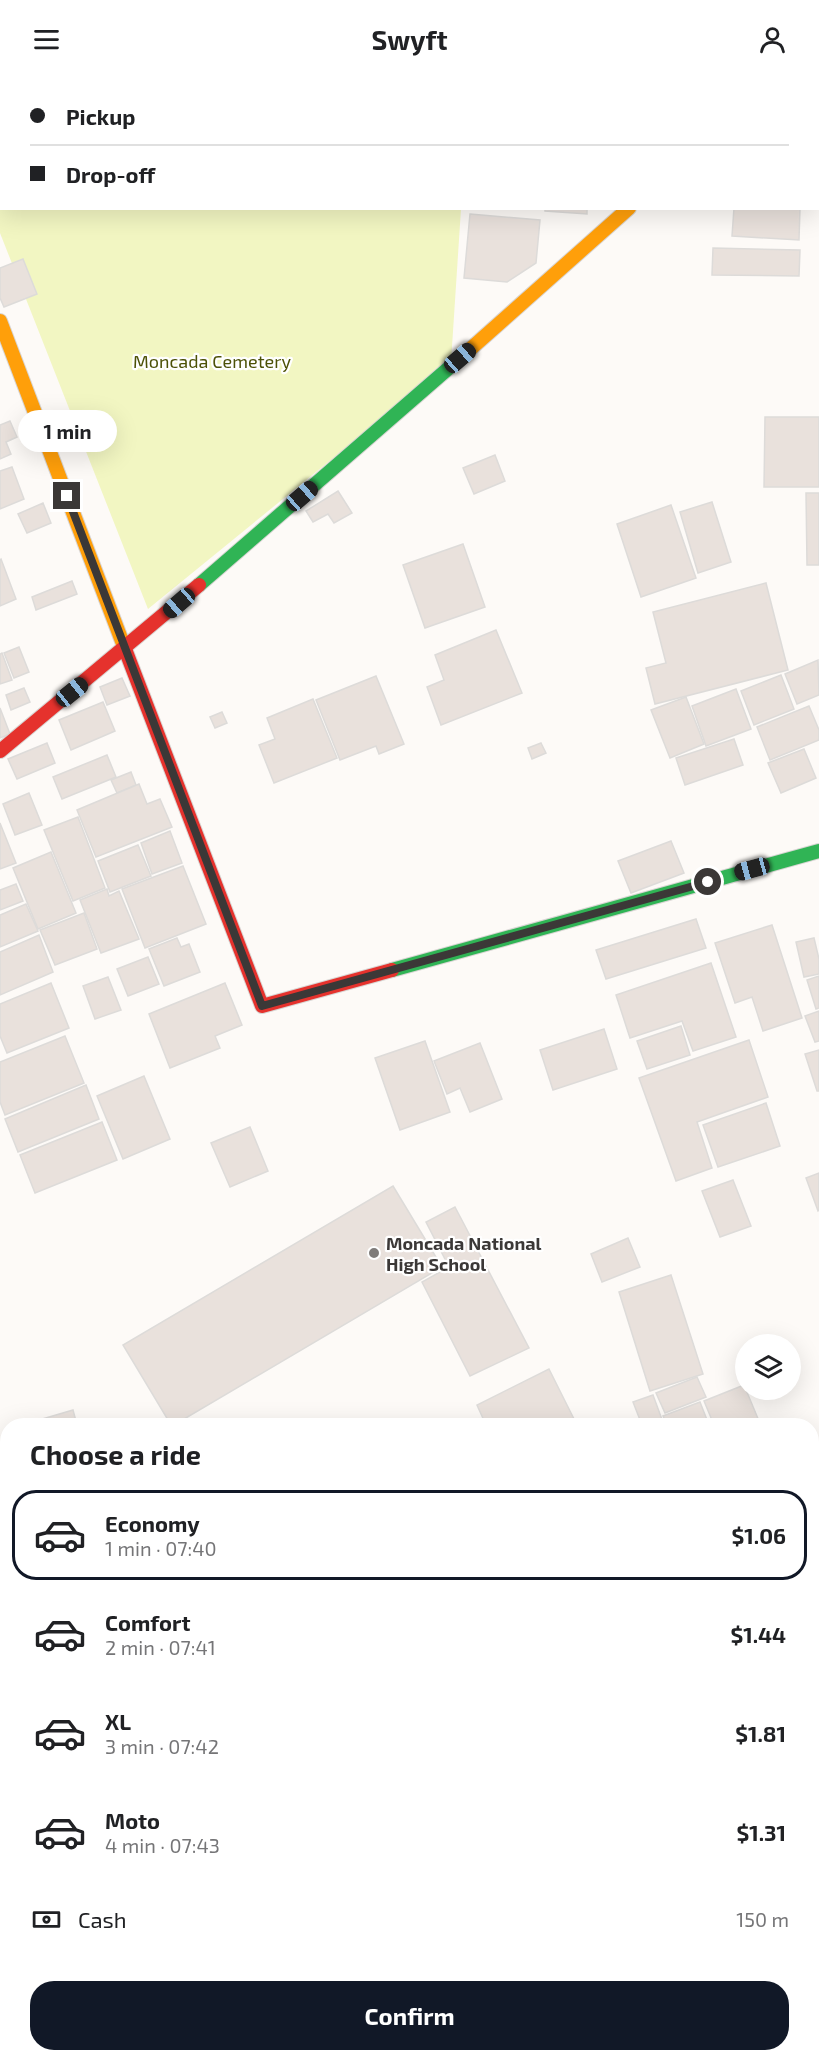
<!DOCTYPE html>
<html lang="en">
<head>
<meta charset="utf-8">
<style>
	body { margin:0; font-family:"Exo 2",sans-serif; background:#f2f2f2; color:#202124; height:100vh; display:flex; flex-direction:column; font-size:22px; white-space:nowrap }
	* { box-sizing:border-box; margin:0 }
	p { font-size:20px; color:#757577 }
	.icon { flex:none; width:33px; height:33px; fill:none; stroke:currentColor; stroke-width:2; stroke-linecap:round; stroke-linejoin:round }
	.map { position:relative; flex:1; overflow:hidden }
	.panel { position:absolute; left:0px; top:1340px; width:819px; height:644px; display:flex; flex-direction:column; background:#fff; border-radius:24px 24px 0 0; box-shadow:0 6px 24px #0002 }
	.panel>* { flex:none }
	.guide { position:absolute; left:0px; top:0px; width:819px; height:132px; box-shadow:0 6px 24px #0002; display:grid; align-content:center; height:132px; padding:0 30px; background:#fff }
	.fabs { position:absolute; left:735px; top:1256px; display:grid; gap:12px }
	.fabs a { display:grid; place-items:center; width:66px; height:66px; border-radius:50%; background:#fff; box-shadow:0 6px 24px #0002; font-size:30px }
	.end { position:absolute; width:27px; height:27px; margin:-14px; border:8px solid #3b3837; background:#fff; box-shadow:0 0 0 3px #fff }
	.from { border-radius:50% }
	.bubble { position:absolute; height:42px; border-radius:21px; background:#fff; box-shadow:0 6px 24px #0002; font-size:20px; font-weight:700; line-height:42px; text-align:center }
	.car { position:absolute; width:18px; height:36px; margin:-18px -9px; border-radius:8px; box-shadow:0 0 4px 2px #0007; background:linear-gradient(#222 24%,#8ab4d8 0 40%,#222 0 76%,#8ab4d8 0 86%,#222 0) }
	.guide b { display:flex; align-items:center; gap:21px; height:57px; font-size:22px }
	.guide b+b { border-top:2px solid #e0e0e0 }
	.guide i { width:15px; height:15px; background:#202124 }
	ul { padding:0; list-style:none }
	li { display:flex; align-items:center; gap:18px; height:90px; margin:0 12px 9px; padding:0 18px; border:3px solid transparent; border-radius:24px }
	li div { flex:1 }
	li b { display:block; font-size:22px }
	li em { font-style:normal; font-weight:700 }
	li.on { border-color:#111827 }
	li>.icon { width:54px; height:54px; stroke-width:1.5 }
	h2 { padding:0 30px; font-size:27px; line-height:72px }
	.pay { display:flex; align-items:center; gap:15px; height:66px; padding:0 30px; font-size:22px }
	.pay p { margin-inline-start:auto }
	.cta { display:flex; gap:12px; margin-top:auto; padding:12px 30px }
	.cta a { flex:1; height:69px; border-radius:24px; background:#111827; color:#fff; font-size:24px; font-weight:700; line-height:69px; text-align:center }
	header { display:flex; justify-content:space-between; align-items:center; height:78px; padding:0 30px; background:#fff; font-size:27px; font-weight:700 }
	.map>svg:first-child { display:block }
	.green { fill:#f2f6c2 }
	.building { fill:#e9e1dc; stroke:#dddbd9; stroke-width:1.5 }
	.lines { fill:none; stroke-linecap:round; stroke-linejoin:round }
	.lane-casing { stroke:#d8d5d3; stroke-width:25 }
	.street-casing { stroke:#d8d5d3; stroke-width:35 }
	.fast-casing { stroke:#d8d5d3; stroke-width:16 }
	.slow-casing { stroke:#d8d5d3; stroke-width:16 }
	.jam-casing { stroke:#d8d5d3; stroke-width:16 }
	.lane { stroke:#fffefe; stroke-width:22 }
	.street { stroke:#fffefe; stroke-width:33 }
	.fast { stroke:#30b455; stroke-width:14 }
	.slow { stroke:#ff9f0a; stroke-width:14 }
	.jam { stroke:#e5322d; stroke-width:14 }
	.route { stroke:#3b3837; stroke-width:8 }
	.poi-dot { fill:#7f7c7a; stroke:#fff; stroke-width:2 }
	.labels { text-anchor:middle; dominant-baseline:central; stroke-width:4.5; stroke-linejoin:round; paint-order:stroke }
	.park-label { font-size:18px; fill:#4c5106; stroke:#fff }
	.poi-label { font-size:18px; font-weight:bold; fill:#3b3837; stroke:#fff; text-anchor:start }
</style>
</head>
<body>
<header><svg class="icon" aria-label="menu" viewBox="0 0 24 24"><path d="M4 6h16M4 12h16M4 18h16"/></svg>Swyft<svg class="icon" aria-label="person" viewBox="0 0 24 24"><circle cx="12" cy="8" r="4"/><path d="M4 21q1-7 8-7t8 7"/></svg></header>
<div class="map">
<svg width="819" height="1982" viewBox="0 0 819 1982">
	<rect width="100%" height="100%" fill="#fdfaf7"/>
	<!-- green -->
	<polygon class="green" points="0,0 468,0 2,2 2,130 461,131 451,284 148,531 0,155"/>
	<!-- building -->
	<g class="building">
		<polygon points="594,0 668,0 594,2"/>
		<polygon points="703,0 747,0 747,2"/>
		<polygon points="545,130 587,130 587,136 545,133"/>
		<polygon points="734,130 800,130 799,162 732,158"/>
		<polygon points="470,136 540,142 536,185 507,204 464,200"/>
		<polygon points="713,170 800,172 799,198 712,197"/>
		<polygon points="23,181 37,216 4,229 0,220 0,190"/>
		<polygon points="765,339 819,339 819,409 764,409"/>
		<polygon points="10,343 17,359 6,364 11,376 0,381 0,347"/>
		<polygon points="495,377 505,403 474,416 463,390"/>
		<polygon points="12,389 24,421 0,431 0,393"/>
		<polygon points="338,413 352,435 334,445 328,436 313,444 306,433"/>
		<polygon points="806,415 819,415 819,487 807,487"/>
		<polygon points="712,424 731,484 698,495 680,434"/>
		<polygon points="43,425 51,445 27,455 18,436"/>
		<polygon points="671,427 696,500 641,519 617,446"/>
		<polygon points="463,466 485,529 425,550 403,487"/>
		<polygon points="1,481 16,521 0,528 0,482"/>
		<polygon points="72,503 77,516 36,532 32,519"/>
		<polygon points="766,505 788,592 655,626 646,590 666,585 653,534"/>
		<polygon points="496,552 522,615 441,647 427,609 444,602 435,577"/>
		<polygon points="19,569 29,594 14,600 4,575"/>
		<polygon points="2,575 12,602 0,606 0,576"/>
		<polygon points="818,582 819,617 797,626 785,596"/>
		<polygon points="781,597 794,631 754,647 741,613"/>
		<polygon points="376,598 404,666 379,676 376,668 340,682 316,622"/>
		<polygon points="122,600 130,618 107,627 100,609"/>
		<polygon points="24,610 30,624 11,632 6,617"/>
		<polygon points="736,611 751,651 706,668 692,628"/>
		<polygon points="686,619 704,666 670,680 651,632"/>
		<polygon points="313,621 337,680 274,705 259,667 275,661 267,640"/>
		<polygon points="103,624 115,653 71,672 59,642"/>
		<polygon points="809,628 819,652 819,662 770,682 757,649"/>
		<polygon points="0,630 10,656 0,660"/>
		<polygon points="222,634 227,645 215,650 210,639"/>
		<polygon points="734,661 743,687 685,707 676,680"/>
		<polygon points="47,665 55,685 17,701 8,681"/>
		<polygon points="541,665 546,675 532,681 528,670"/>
		<polygon points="804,671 816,700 781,715 768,685"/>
		<polygon points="107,677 116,699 62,721 53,699"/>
		<polygon points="131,694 136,707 117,715 111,702"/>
		<polygon points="139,706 147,726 160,721 172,749 96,779 77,732"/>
		<polygon points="29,715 42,747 15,757 3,726"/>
		<polygon points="78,739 105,810 73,823 44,752"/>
		<polygon points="0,745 16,785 0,791"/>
		<polygon points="170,753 182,785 152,796 141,765"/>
		<polygon points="671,763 684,795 631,815 618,783"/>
		<polygon points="138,767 151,798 110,814 98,783"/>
		<polygon points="51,774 76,835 38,851 13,790"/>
		<polygon points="183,788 206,846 145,870 122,811"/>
		<polygon points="16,806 23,823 0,832 0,812"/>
		<polygon points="107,811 109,818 119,813 139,861 101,875 80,822"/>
		<polygon points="26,826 38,853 0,869 0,837"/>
		<polygon points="84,835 97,871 55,887 40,852"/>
		<polygon points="696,841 706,870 606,901 596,872"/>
		<polygon points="772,847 802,940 763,953 752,919 735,925 715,865"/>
		<polygon points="39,857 53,894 0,917 0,874"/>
		<polygon points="177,860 181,869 189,866 200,894 164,908 149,871"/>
		<polygon points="814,860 819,881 819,896 804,899 796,864"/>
		<polygon points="148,879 159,906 128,918 117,891"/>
		<polygon points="711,885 736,959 693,973 682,943 630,960 616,917"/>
		<polygon points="819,898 819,930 816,931 807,902"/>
		<polygon points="108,899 121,932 95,941 83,908"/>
		<polygon points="51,905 69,950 7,975 0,958 0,926"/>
		<polygon points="225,905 242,947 215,958 220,970 170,990 149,936"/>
		<polygon points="819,933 819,963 815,964 805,938"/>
		<polygon points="681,948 690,977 647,991 637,963"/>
		<polygon points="604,951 617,991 553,1012 540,972"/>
		<polygon points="65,958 84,1005 5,1037 0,1024 0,984"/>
		<polygon points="749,962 768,1019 697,1044 712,1090 676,1103 639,1000"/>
		<polygon points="425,963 450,1034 400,1052 375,980"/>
		<polygon points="480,965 502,1021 470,1034 460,1010 447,1016 434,983"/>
		<polygon points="819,972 819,1013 817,1013 805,976"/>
		<polygon points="144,998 170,1061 123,1081 97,1018"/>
		<polygon points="86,1007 99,1041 18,1074 5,1041"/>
		<polygon points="766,1025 780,1068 718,1089 703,1047"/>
		<polygon points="102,1044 117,1082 35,1115 20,1077"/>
		<polygon points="250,1049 268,1093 230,1109 211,1065"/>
		<polygon points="819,1095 819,1132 818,1133 806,1100"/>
		<polygon points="733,1102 751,1148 720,1159 702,1113"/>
		<polygon points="393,1108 442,1189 174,1347 171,1347 123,1267"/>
		<polygon points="455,1129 529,1270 470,1298 422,1204 449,1189 426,1144"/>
		<polygon points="628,1160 640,1189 602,1204 591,1176"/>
		<polygon points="671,1197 703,1296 650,1313 619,1214"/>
		<polygon points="549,1291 577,1347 486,1347 477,1327"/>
		<polygon points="697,1299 706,1319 665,1335 656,1315"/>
		<polygon points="744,1307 759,1343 750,1347 714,1347 704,1323"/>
		<polygon points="653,1317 664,1347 653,1347 652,1344 642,1347 633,1324"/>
		<polygon points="700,1324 709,1347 667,1347 663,1338"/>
		<polygon points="73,1332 77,1347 22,1347"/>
		<polygon points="0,1489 8,1505 8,1642 0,1645"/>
		<polygon points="8,1683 8,1976 199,1976 203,1982 8,1982 0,1967 0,1686"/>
		<polygon points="812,1832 819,1848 819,1957 812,1960"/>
		<polygon points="323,1976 373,1976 376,1982 310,1982"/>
		<polygon points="417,1976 492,1976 478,1982 420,1982"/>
		<polygon points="681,1976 708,1976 694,1982 684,1982"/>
	</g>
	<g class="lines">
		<defs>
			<polyline id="lane" points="257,1976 260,1982"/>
			<polyline id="street" points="775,2 777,0"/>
			<g id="fast">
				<polyline points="199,507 458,282"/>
				<polyline points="392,892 819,773"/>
			</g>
			<g id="slow">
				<polyline points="0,243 125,571"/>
				<polyline points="458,282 629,130"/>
			</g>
			<g id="jam">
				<polyline points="125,571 262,928 392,892"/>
				<polyline points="0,673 199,507"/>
			</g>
		</defs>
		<!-- lane casing -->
		<use href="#lane" class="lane-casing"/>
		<!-- street casing -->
		<use href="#street" class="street-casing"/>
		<!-- fast casing -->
		<use href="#fast" class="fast-casing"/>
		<!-- slow casing -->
		<use href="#slow" class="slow-casing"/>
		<!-- jam casing -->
		<use href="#jam" class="jam-casing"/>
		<!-- lane -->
		<use href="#lane" class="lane"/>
		<!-- street -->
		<use href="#street" class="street"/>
		<!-- fast -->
		<use href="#fast" class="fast"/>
		<!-- slow -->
		<use href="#slow" class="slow"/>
		<!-- jam -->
		<use href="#jam" class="jam"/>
	</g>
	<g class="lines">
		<!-- route -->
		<polyline class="route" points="67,418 262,928 708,804"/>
	</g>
	<!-- markers -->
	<circle class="poi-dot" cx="374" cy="1175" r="6"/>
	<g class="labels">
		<!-- park labels -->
		<g class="park-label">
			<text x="212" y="283">Moncada Cemetery</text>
		</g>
		<!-- poi labels -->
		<g class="poi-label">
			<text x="386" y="1165">Moncada National<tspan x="386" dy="21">High School</tspan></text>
		</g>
	</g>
</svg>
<div class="fabs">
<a><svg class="icon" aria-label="layers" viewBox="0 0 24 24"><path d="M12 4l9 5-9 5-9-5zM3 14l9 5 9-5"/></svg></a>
</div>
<i class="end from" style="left:708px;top:804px"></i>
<i class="end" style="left:67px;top:418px"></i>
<div class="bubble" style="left:18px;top:332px;width:99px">1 min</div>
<i class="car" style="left:460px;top:280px;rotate:49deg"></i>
<i class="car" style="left:302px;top:418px;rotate:49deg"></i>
<i class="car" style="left:179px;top:525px;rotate:229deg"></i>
<i class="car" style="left:72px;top:614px;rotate:51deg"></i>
<i class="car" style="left:752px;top:791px;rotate:255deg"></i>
<div class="guide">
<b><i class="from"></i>Pickup</b>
<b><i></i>Drop-off</b>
</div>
<section class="panel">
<h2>Choose a ride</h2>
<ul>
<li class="on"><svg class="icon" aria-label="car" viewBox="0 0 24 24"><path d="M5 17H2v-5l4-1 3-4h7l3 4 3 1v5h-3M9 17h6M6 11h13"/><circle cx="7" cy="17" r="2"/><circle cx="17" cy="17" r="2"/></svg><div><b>Economy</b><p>1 min · 07:40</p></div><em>$1.06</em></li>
<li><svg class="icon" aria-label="car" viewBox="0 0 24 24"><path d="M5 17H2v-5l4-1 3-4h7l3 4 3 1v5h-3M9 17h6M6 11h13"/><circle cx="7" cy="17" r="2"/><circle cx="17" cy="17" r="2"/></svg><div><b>Comfort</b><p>2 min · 07:41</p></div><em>$1.44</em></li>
<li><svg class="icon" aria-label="car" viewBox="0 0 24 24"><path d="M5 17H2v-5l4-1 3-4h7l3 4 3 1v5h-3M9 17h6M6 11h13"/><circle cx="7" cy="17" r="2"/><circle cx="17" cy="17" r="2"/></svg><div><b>XL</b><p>3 min · 07:42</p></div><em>$1.81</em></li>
<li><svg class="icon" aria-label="car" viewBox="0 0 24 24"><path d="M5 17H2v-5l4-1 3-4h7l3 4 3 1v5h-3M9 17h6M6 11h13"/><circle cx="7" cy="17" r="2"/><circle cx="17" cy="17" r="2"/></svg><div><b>Moto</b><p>4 min · 07:43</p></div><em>$1.31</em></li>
</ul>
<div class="pay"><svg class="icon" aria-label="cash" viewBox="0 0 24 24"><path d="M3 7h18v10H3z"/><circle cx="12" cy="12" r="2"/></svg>Cash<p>150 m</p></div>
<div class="cta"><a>Confirm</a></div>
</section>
</div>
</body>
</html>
